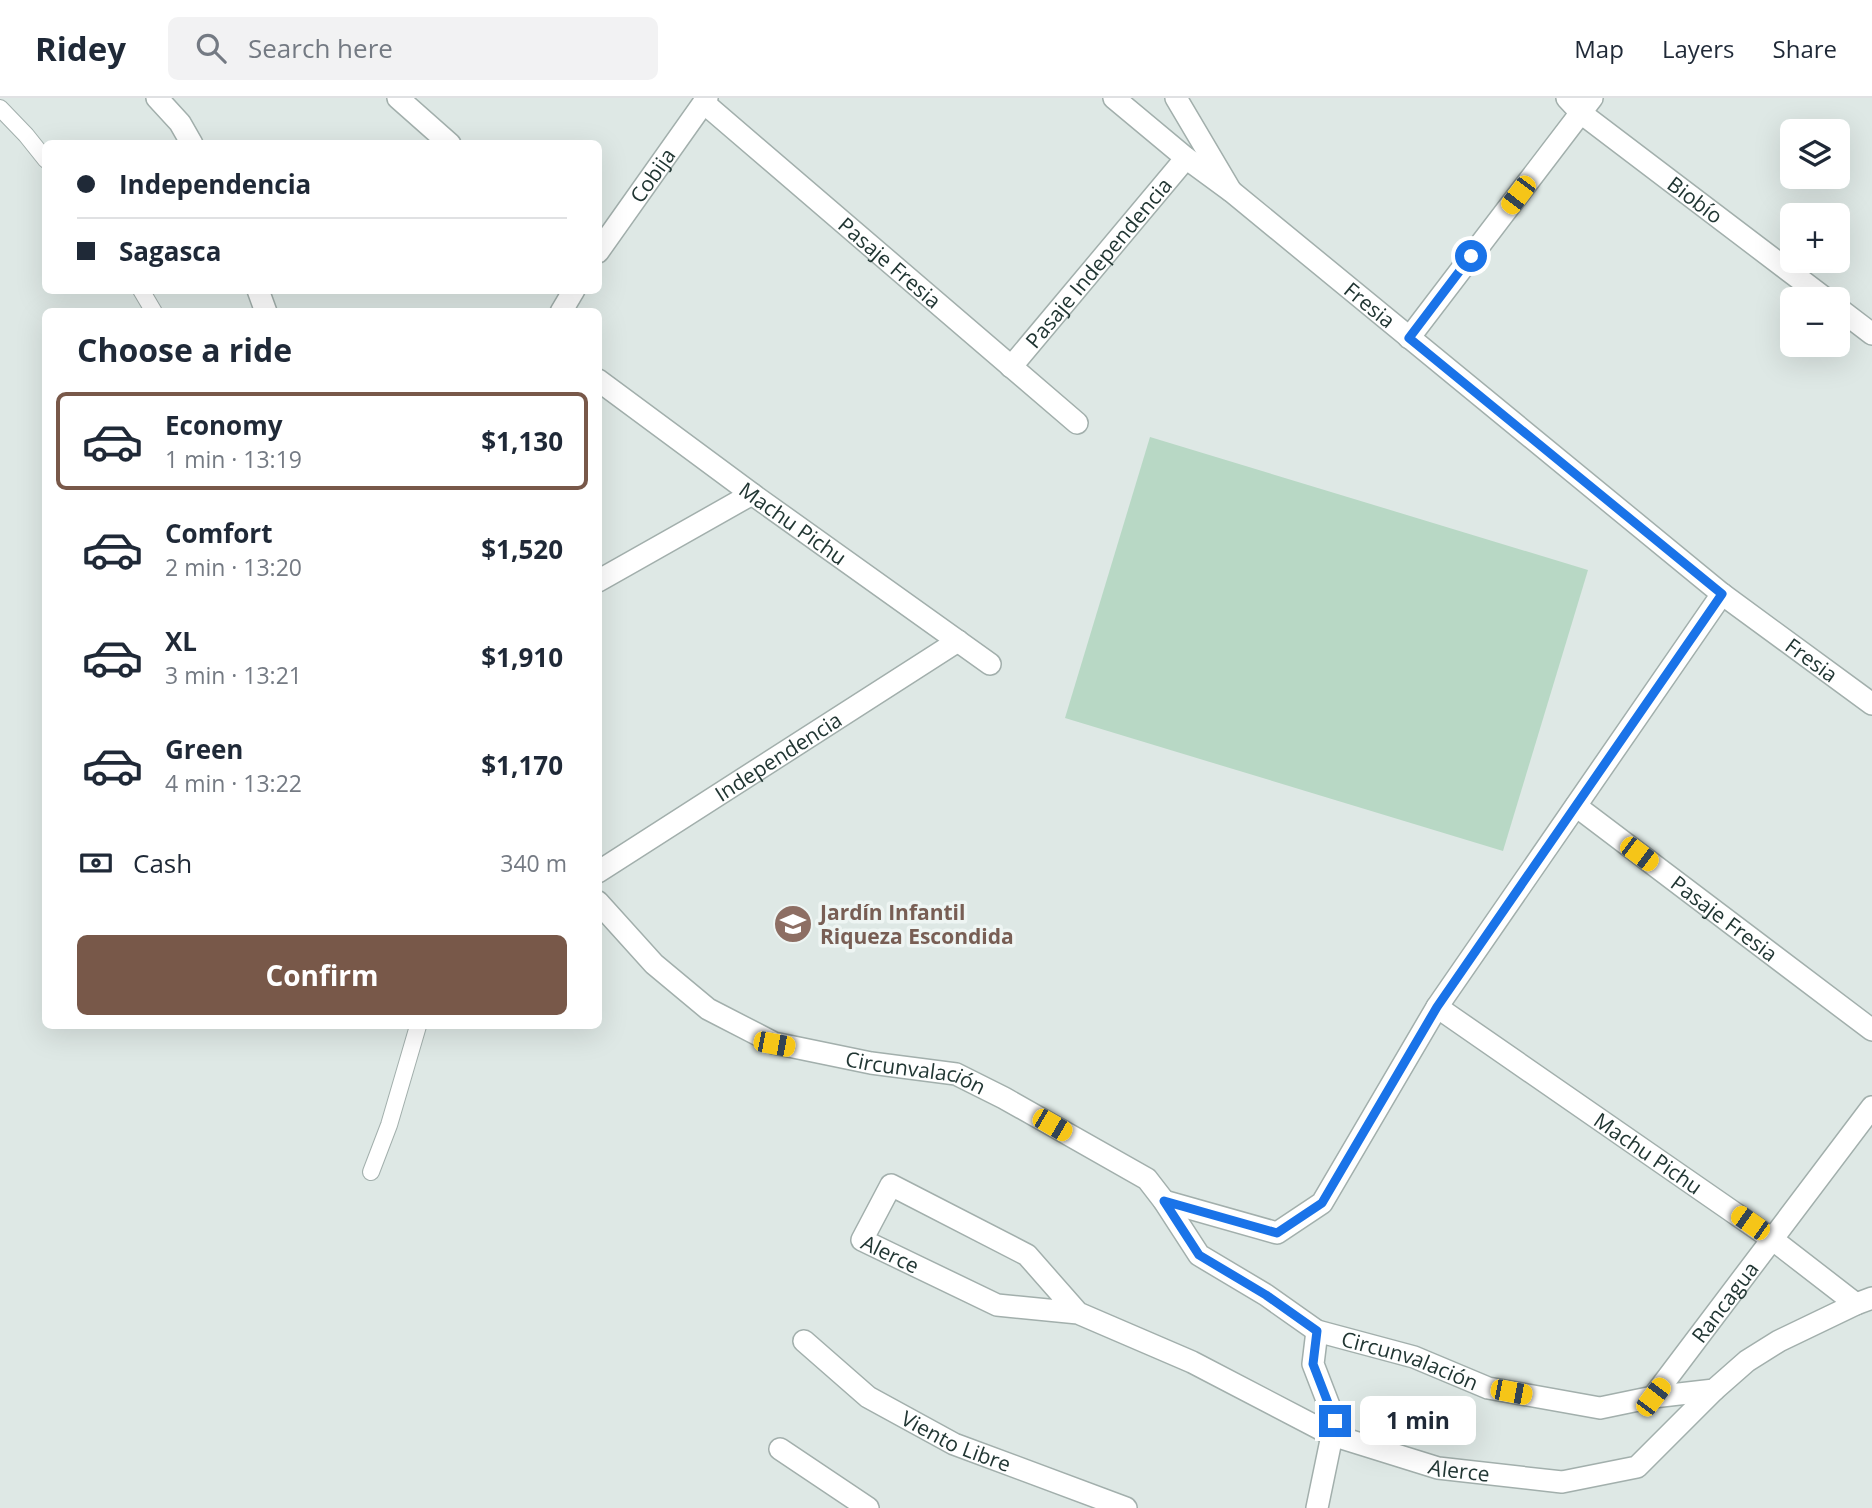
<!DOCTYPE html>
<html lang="en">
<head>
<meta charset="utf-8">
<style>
	body { margin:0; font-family:"Open Sans",sans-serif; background:#f2f2f3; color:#1f2937; height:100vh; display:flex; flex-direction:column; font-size:26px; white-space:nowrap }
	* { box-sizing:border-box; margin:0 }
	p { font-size:23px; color:#747a83 }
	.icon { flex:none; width:38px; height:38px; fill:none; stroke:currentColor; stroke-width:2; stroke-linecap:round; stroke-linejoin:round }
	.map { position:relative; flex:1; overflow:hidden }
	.details { position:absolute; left:42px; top:210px; width:560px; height:721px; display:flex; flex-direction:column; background:#fff; border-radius:10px; box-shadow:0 7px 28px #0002 }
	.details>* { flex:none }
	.guide { position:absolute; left:42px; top:42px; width:560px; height:154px; border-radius:10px; box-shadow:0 7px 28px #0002; display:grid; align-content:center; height:154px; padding:0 35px; background:#fff }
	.fabs { position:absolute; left:1780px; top:21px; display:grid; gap:14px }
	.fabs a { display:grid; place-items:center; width:70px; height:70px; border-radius:10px; background:#fff; box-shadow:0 7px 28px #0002; font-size:35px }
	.end { position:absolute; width:32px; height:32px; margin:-16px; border:9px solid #1a73e8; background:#fff; box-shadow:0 0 0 4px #fff }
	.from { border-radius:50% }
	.bubble { position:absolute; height:49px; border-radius:10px; background:#fff; box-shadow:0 7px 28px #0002; font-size:23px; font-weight:700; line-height:49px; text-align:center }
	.car { position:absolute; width:21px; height:42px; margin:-21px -10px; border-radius:9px; box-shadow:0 0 5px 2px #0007; background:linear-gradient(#f5c518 24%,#345 0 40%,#f5c518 0 76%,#345 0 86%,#f5c518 0) }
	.guide b { display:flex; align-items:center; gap:24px; height:66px; font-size:26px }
	.guide b+b { border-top:2px solid #e0e1e3 }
	.guide i { width:18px; height:18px; background:#1f2937 }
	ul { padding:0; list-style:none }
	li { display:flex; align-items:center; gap:21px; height:98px; margin:0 14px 10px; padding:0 21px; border:4px solid transparent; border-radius:10px }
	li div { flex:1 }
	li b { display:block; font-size:26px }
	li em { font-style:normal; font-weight:700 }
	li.selected { border-color:#785849 }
	li>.icon { width:63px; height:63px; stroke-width:1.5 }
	h2 { padding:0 35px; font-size:32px; line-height:84px }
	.pay { display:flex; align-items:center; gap:18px; height:77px; padding:0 35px; font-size:26px }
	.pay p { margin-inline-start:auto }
	.primary-button { display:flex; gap:14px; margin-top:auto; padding:14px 35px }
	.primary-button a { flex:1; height:80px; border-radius:10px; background:#785849; color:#fff; font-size:28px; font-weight:700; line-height:80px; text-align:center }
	header { display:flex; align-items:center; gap:42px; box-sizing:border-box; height:98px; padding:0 35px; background:#fff; border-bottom:2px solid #e0e1e3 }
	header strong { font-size:33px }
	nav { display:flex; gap:38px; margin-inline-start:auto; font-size:24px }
	.search { width:490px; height:63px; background:#f2f2f3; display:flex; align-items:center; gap:18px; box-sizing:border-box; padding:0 24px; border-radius:10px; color:#747a83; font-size:26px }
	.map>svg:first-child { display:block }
	.green { fill:#b8d8c5 }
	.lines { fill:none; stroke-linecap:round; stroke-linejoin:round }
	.service-casing { stroke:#a2afac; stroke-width:18 }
	.minor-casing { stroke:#a2afac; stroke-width:24 }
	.tertiary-casing { stroke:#a2afac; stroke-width:24 }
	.service { stroke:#fff; stroke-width:16 }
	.minor { stroke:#fff; stroke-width:21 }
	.tertiary { stroke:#fff; stroke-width:21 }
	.route { stroke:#1a73e8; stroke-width:9 }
	.labels { text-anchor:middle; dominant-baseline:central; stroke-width:7; stroke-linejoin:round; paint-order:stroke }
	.street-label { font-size:21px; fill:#213633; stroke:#eef5f3 }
	.education-label { font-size:21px; font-weight:bold; fill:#785e54; stroke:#eef5f3; text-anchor:start }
</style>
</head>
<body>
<header>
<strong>Ridey</strong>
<div class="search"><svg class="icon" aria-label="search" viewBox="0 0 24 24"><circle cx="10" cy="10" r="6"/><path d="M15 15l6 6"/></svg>Search here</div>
<nav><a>Map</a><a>Layers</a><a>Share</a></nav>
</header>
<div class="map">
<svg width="1872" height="1410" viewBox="0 0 1872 1410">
	<rect width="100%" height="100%" fill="#dee8e5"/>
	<!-- green -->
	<polygon class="green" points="1150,339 1588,472 1503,753 1065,620"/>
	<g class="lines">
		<defs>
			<g id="service">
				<polyline points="0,10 26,37 46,62"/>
				<polyline points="141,192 154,214"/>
				<polyline points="371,1074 389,1027 418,928"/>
			</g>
			<g id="minor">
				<polyline points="157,0 180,25 192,46"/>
				<polyline points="398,0 450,46"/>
				<polyline points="1176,0 1231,93"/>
				<path id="s1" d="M 1567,0 L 1581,15 L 1826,201"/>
				<path id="s2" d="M 704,5 L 1077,325"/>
				<path id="s3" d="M 598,154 L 707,0"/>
				<polyline points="258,192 266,214"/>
				<polyline points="1838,210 1872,236"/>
				<polyline points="561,214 574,192"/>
				<polyline points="1409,240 1592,0"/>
				<path id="s4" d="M 1011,269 L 1186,60"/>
				<path id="s5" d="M 598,282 L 752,396 L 990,566"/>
				<polyline points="598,483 752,396"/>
				<path id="s6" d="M 1576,708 L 1872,932"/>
				<path id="s7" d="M 598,774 L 958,543"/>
				<path id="s8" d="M 598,804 L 654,866 L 708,911 L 774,945 L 871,965 L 956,976 L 1004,1000 L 1147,1081 L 1164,1103 L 1199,1157 L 1266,1197 L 1317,1233 L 1414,1259 L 1488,1290 L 1600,1310 L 1653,1299 L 1714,1292 L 1747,1263 L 1779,1243 L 1856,1206 L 1872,1200"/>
				<path id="s9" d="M 1437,909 L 1772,1141 L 1856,1206"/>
				<polyline points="1164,1103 1277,1135 1322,1105 1437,909 1722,496"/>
				<path id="s10" d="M 1078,1215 L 1027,1157 L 891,1087 L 862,1142 L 997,1207 L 1078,1215 L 1192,1264 L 1332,1337 L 1438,1370 L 1562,1384 L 1637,1369 L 1714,1292"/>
				<path id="s11" d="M 804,1243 L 868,1299 L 954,1346 L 1126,1410"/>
				<path id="s12" d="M 1653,1299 L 1872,1009"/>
				<polyline points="780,1351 868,1410"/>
				<polyline points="1317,1410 1335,1323 1313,1266 1317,1233"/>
			</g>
			<g id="tertiary">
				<path id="s13" d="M 1114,0 L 1186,60 L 1231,93 L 1722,496 L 1872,606"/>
			</g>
		</defs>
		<!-- service casing -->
		<use href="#service" class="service-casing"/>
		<!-- minor casing -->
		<use href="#minor" class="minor-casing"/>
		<!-- tertiary casing -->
		<use href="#tertiary" class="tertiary-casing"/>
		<!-- service -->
		<use href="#service" class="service"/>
		<!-- minor -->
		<use href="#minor" class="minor"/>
		<!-- tertiary -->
		<use href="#tertiary" class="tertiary"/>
	</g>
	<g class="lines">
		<!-- route -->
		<polyline class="route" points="1335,1323 1313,1266 1317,1233 1266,1197 1199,1157 1164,1103 1277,1135 1322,1105 1437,909 1722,496 1409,240 1471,158"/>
	</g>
	<!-- icons -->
	<defs>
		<symbol id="school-disc" viewBox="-11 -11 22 22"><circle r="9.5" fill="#8d6e63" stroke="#eef5f3"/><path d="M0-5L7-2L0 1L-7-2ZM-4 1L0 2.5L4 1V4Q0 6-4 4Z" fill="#fff"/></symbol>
	</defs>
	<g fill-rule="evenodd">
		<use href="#school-disc" x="771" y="804" width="44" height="44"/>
	</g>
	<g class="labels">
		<!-- street labels -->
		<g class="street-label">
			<text stroke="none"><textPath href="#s3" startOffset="94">Cobija</textPath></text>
			<text stroke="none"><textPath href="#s1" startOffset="164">Biobío</textPath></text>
			<text stroke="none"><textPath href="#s4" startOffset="136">Pasaje Independencia</textPath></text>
			<text stroke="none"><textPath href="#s2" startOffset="245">Pasaje Fresia</textPath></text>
			<text stroke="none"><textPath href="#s13" startOffset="329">Fresia</textPath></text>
			<text stroke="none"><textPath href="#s5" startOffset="242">Machu Pichu</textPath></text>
			<text stroke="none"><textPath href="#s13" startOffset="896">Fresia</textPath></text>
			<text stroke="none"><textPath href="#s7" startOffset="214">Independencia</textPath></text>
			<text stroke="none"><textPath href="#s6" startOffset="186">Pasaje Fresia</textPath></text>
			<text stroke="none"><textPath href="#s8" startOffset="373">Circunvalación</textPath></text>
			<text stroke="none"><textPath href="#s9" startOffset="257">Machu Pichu</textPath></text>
			<text stroke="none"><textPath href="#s10" startOffset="324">Alerce</textPath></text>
			<text stroke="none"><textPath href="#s12" startOffset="119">Rancagua</textPath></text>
			<text stroke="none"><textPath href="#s8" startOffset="961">Circunvalación</textPath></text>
			<text stroke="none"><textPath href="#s11" startOffset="184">Viento Libre</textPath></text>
			<text stroke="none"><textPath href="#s10" startOffset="938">Alerce</textPath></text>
		</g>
		<!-- education labels -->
		<g class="education-label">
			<text x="820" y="814">Jardín Infantil<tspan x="820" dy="24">Riqueza Escondida</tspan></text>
		</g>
	</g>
</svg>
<div class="fabs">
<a><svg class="icon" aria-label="layers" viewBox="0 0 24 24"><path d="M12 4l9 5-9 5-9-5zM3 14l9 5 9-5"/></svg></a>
<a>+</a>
<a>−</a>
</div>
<i class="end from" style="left:1471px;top:158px"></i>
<i class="end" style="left:1335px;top:1323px"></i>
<div class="bubble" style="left:1360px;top:1298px;width:116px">1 min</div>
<i class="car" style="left:1518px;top:97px;rotate:217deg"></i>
<i class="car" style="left:1639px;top:756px;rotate:127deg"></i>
<i class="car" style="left:774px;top:946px;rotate:101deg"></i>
<i class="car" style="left:1052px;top:1027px;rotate:120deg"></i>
<i class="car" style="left:1750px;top:1125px;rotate:305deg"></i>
<i class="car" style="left:1511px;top:1294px;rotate:101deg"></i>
<i class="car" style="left:1653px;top:1299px;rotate:37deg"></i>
<div class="guide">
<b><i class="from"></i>Independencia</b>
<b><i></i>Sagasca</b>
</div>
<section class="details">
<h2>Choose a ride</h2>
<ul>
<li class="selected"><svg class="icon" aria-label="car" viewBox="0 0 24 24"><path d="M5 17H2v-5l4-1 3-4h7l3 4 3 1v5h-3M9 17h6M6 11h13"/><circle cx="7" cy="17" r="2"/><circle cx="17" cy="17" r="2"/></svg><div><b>Economy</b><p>1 min · 13:19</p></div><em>$1,130</em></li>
<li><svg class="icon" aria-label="car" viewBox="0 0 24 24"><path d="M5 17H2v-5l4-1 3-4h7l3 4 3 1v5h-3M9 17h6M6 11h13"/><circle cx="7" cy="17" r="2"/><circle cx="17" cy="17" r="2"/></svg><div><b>Comfort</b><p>2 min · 13:20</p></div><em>$1,520</em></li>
<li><svg class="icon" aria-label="car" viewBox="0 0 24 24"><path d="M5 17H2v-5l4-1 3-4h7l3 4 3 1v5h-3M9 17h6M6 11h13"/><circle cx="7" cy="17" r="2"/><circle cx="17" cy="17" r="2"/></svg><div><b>XL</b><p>3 min · 13:21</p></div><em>$1,910</em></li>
<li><svg class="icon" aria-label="car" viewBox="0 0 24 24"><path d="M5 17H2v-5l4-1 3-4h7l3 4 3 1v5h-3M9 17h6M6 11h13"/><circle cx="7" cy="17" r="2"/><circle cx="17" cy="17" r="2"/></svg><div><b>Green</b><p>4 min · 13:22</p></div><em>$1,170</em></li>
</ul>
<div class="pay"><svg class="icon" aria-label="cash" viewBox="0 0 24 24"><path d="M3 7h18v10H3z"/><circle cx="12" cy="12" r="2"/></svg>Cash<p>340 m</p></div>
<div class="primary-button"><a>Confirm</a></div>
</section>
</div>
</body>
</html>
